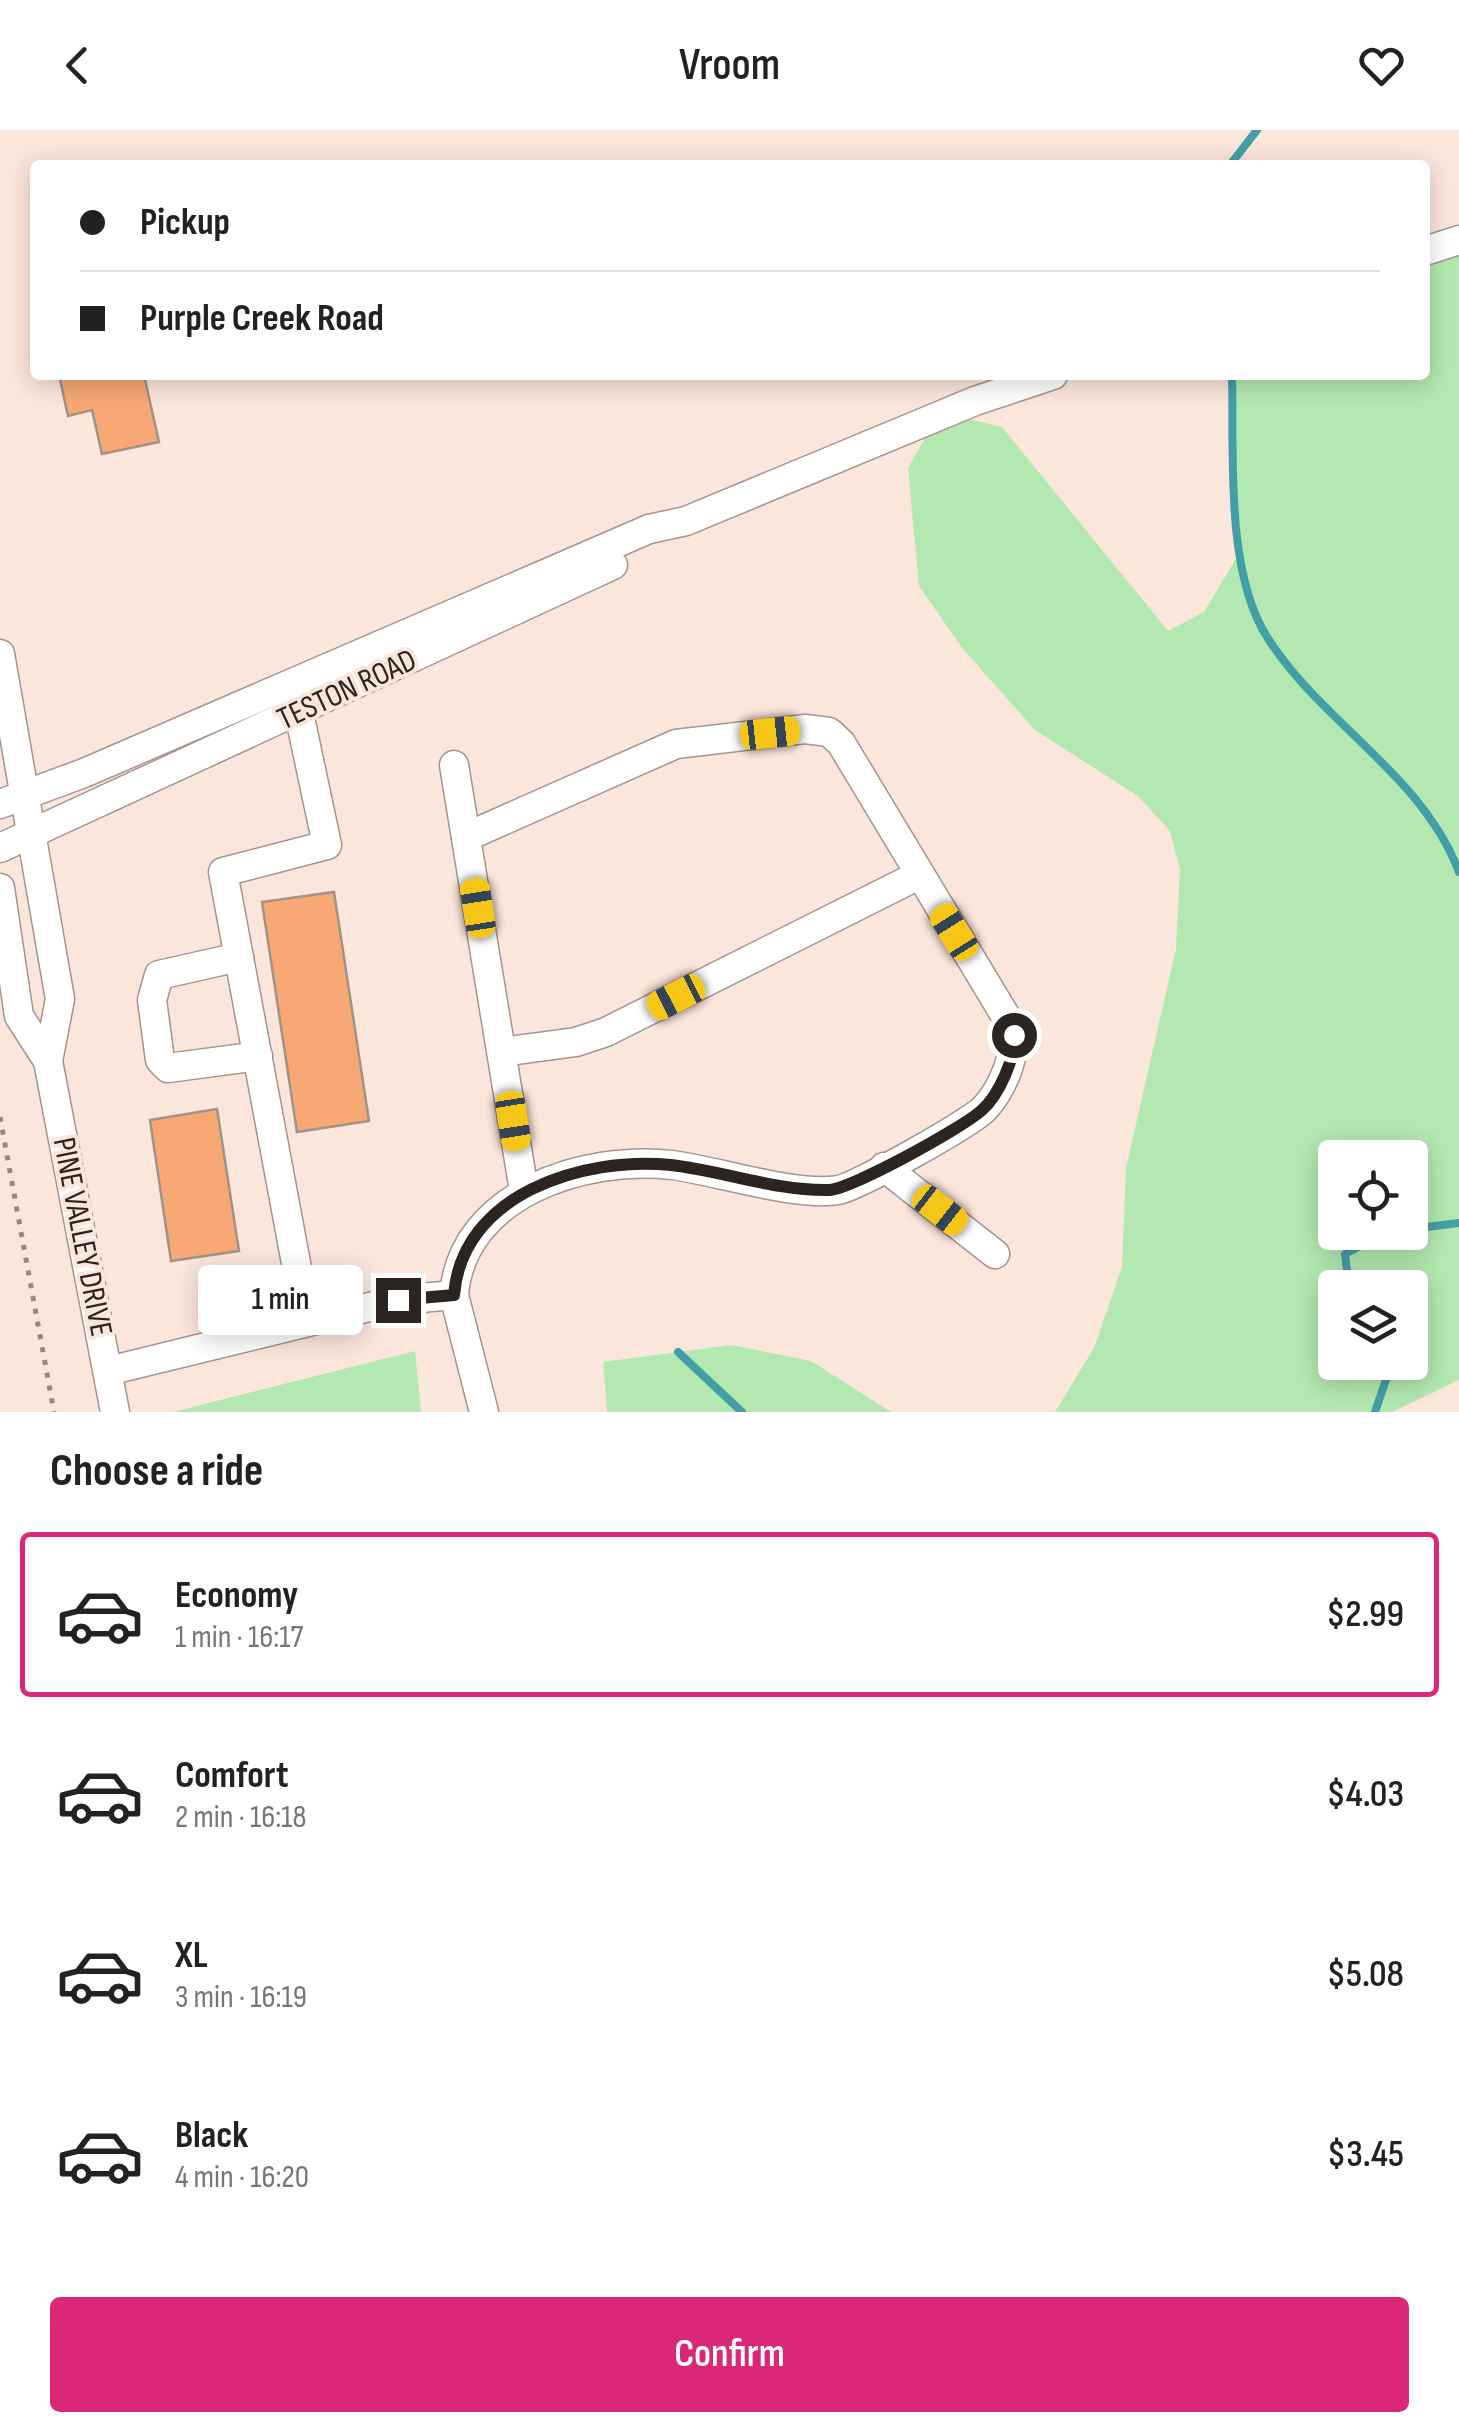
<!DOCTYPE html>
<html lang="en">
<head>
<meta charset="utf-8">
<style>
	body { margin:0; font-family:"Sofia Sans Condensed",sans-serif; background:#f2f2f2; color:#222; height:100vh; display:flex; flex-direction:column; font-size:38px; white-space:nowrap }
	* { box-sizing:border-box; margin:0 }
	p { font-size:32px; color:#767676 }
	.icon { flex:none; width:55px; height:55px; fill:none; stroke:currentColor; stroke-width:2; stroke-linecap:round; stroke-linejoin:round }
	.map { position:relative; height:1282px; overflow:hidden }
	.sheet { display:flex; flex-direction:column; background:#fff; flex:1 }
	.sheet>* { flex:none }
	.top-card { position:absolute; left:30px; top:30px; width:1400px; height:220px; border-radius:10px; box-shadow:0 5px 25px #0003; display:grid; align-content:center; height:220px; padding:0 50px; background:#fff }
	.buttons { position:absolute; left:1318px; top:1010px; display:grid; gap:20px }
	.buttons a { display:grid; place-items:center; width:110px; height:110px; border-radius:10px; background:#fff; box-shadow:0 5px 25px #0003; font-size:50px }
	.end { position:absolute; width:45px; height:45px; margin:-22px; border:12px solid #2b2420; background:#fff; box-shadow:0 0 0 5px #fff }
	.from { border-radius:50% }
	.bubble { position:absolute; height:70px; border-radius:10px; background:#fff; box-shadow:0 5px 25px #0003; font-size:32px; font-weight:600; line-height:70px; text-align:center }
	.car { position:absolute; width:30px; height:60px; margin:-30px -15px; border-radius:12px; box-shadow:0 0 8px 2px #0007; background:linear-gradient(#f5c518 24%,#345 0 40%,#f5c518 0 76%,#345 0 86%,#f5c518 0) }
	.top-card b { display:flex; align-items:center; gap:35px; height:95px; font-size:38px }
	.top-card b+b { border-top:2px solid #e0e0e0 }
	.top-card i { width:25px; height:25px; background:#222 }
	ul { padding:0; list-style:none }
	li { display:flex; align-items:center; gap:30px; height:165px; margin:0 20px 15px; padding:0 30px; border:5px solid transparent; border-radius:10px }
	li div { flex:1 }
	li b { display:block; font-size:38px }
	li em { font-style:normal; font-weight:600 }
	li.on { border-color:#db2777 }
	li>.icon { width:90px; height:90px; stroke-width:1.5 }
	h2 { padding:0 50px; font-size:45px; line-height:120px }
	.button { display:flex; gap:20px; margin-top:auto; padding:20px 50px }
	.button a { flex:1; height:115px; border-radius:10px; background:#db2777; color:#fff; font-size:40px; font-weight:600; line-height:115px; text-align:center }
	header { display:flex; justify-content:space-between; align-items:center; height:130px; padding:0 50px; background:#fff; font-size:45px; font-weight:600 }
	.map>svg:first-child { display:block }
	.green { fill:#b3e8b0; fill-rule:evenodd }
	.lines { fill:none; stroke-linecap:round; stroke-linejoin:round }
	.stream { stroke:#449ea8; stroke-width:8 }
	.building { fill:#f7a875; stroke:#a39287; stroke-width:2.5 }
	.minor-casing { stroke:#a7948a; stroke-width:31 }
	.path { stroke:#968780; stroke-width:5; stroke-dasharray:5 8; stroke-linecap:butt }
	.minor { stroke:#fff; stroke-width:28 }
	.route { stroke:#2b2420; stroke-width:12 }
	.labels { text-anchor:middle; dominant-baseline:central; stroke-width:8; stroke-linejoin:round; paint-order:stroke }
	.street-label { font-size:32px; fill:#2b2420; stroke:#fbe6dc }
</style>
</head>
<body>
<header><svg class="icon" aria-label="back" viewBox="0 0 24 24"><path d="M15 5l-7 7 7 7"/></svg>Vroom<svg class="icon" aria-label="heart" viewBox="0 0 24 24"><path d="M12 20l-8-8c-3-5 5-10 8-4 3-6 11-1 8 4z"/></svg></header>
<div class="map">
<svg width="1459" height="1282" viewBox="0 0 1459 1282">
	<rect width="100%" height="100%" fill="#fbe6dc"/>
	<!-- green -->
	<g class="green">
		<path d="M 1459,94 L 1459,1250 L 1392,1282 L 1055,1282 L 1094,1218 L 1122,1137 L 1126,1038 L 1176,819 L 1180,740 L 1170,701 L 1138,666 L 1035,600 L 963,519 L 919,456 L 908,338 L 930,299 L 961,287 L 1002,297 L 1168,501 L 1204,482 L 1237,427 L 1233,245 L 1425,245 L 1425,109 ZM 1335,1028 L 1410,1028 L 1410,1102 L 1335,1102 ZM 1335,1158 L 1410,1158 L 1410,1232 L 1335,1232 Z"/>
		<polygon points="731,1215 811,1231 891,1282 607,1282 603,1232"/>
		<polygon points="415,1221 421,1282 173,1282"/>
	</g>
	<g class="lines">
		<!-- stream -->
		<g class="stream">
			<polyline points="1230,35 1257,0"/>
			<path d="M 1232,245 C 1234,322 1225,441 1267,507 C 1322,594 1422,644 1459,742"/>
			<polyline points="1410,1099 1459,1093"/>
			<polyline points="1349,1158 1345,1124 1385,1102"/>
			<polyline points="678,1222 742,1282"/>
			<polyline points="1375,1282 1392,1232"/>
		</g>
	</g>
	<!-- building -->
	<g class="building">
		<polygon points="59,245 144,245 159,312 102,324 92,280 68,286"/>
		<polygon points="334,762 369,991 297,1002 262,772"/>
		<polygon points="217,979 239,1121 171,1131 150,990"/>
	</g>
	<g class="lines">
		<defs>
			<g id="minor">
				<polyline points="1425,121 1459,110"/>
				<polyline points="0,524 60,869 48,931 115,1282"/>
				<polyline points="299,583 327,715 223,742 307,1192"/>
				<polyline points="454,635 524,1061"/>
				<polyline points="0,674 84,643 649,399 686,391 975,271 1053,245"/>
				<path d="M 466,707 L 676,614 L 805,599 L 829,602 L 841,613 L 1011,895 C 1019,921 1003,959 984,979 C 970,993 857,1057 838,1060 C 796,1067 717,1041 672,1035 C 584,1025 462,1064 454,1165 L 484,1282"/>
				<polyline points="0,718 613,435"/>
				<polyline points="0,758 19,886 48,931"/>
				<polyline points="239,827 159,845 152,870 160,930 168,938 258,926"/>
				<polyline points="502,922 576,912 606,902 919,745"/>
				<polyline points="884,1037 995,1124"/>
				<polyline points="108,1241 398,1170 454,1165"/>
			</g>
		</defs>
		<!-- minor casing -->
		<use href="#minor" class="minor-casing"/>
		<!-- path -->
		<polyline class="path" points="0,987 54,1282"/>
		<!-- minor -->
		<use href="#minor" class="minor"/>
	</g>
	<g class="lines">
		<!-- route -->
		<path class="route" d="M 398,1170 L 454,1165 C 462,1064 583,1026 671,1035 C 723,1041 776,1061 828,1060 C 850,1060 964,997 982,980 C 999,965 1016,927 1014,905"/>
	</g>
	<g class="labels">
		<!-- street labels -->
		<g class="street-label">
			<text transform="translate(347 560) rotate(-25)">TESTON ROAD</text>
			<text transform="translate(82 1107) rotate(79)">PINE VALLEY DRIVE</text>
		</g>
	</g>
</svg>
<div class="buttons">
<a><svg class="icon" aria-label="locate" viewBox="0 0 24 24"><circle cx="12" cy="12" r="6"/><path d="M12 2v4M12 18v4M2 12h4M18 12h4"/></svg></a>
<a><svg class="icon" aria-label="layers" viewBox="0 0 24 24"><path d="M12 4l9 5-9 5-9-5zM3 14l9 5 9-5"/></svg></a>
</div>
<i class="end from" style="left:1014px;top:905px"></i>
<i class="end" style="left:398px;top:1170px"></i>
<div class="bubble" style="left:198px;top:1135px;width:165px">1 min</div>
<i class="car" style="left:770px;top:603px;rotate:84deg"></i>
<i class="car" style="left:478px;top:778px;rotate:351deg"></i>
<i class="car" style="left:954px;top:802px;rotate:328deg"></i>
<i class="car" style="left:676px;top:867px;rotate:243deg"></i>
<i class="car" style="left:513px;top:991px;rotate:171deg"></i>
<i class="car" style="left:940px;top:1080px;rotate:128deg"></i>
<div class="top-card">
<b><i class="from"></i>Pickup</b>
<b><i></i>Purple Creek Road</b>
</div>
</div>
<section class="sheet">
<h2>Choose a ride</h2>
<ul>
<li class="on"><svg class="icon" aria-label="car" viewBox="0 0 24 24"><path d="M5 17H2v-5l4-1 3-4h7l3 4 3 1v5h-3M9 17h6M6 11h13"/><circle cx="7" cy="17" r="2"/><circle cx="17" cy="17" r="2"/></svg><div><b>Economy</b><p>1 min · 16:17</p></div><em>$2.99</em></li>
<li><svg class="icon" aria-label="car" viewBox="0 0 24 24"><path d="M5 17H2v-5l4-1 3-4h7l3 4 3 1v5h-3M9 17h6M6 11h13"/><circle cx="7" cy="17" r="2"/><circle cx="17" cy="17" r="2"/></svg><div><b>Comfort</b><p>2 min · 16:18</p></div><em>$4.03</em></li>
<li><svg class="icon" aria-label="car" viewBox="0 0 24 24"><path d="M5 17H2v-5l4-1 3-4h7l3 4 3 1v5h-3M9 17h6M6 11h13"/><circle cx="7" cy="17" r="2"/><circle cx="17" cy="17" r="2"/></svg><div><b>XL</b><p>3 min · 16:19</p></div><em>$5.08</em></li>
<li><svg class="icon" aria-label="car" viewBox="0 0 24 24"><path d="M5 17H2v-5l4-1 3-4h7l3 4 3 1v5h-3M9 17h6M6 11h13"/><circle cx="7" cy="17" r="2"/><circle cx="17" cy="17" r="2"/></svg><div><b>Black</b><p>4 min · 16:20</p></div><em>$3.45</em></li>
</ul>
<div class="button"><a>Confirm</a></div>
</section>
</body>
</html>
